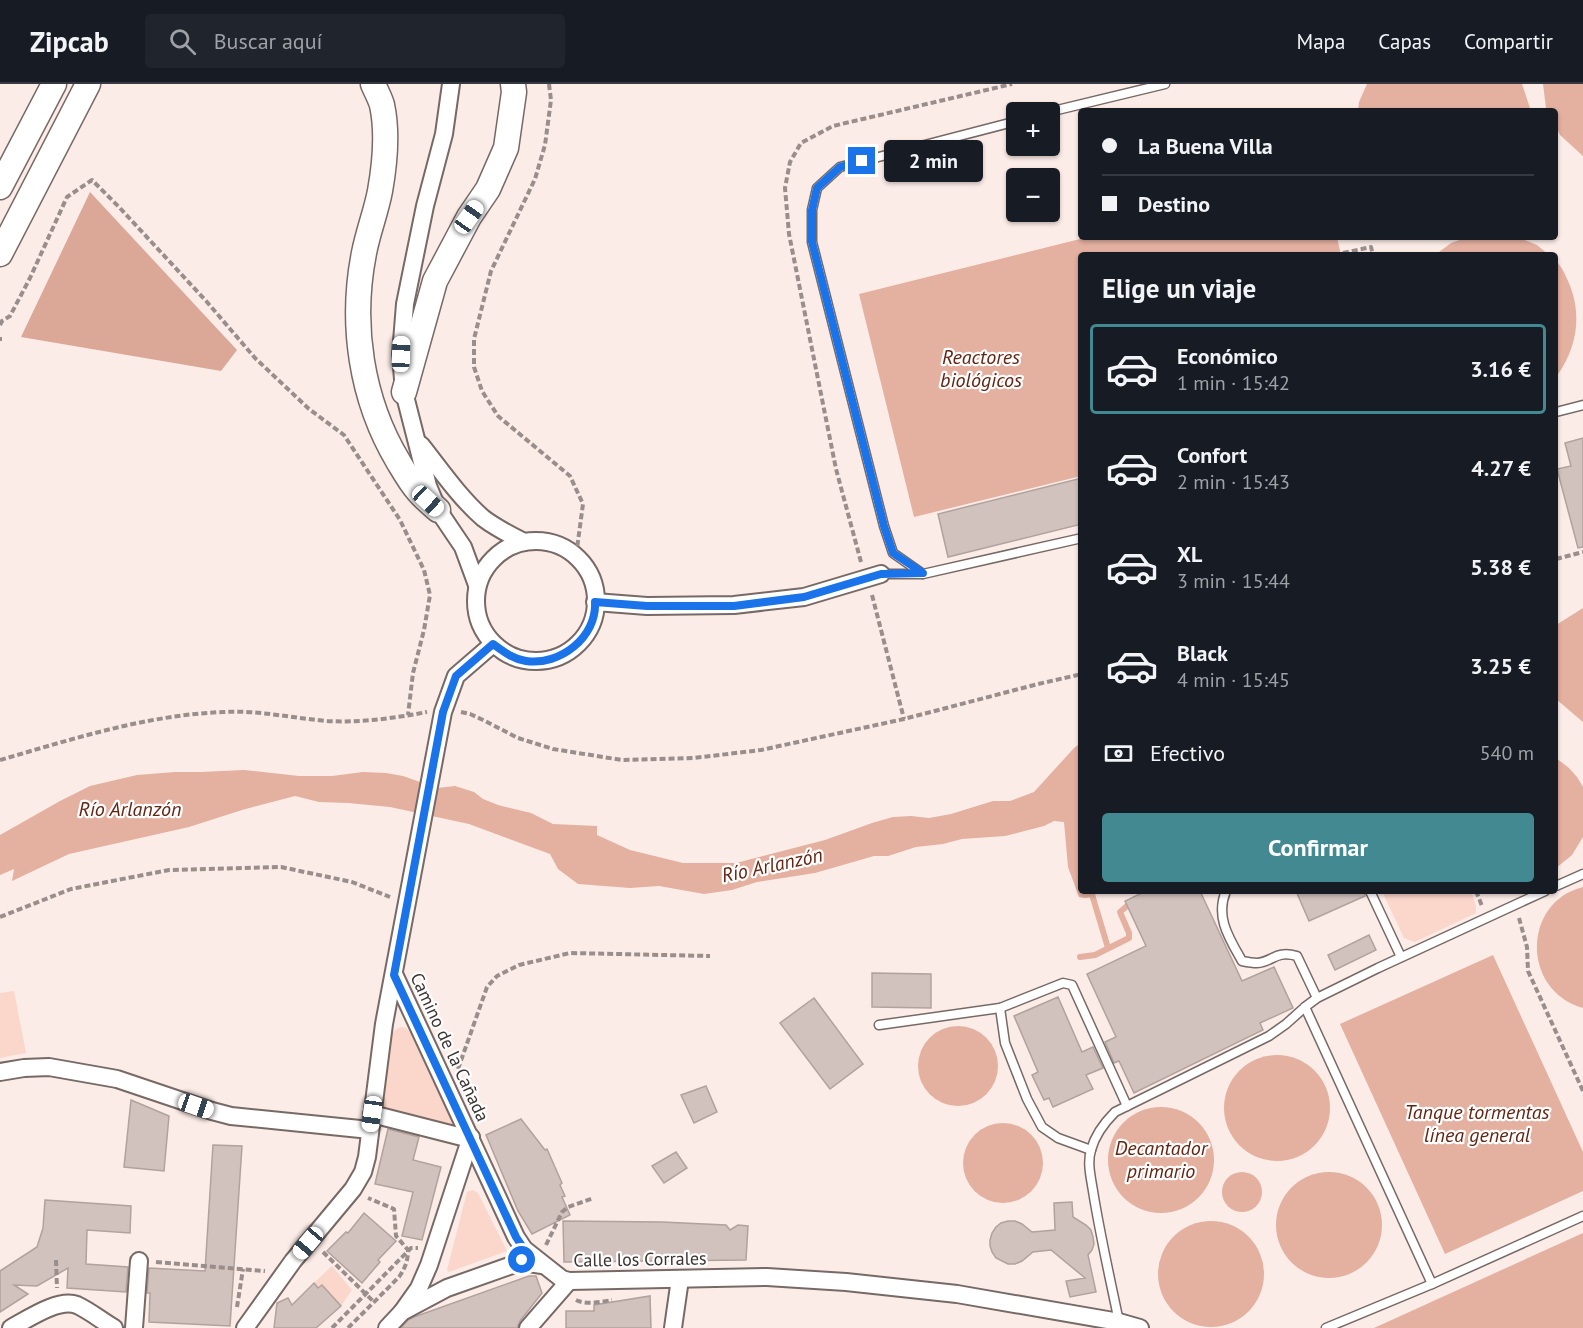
<!DOCTYPE html>
<html lang="es">
<head>
<meta charset="utf-8">
<style>
	body { margin:0; font-family:"PT Sans",sans-serif; background:#20242c; color:#f1f3f6; height:100vh; display:flex; flex-direction:column; font-size:22px; white-space:nowrap }
	* { box-sizing:border-box; margin:0 }
	p { font-size:20px; color:#9ea1a6 }
	.icon { flex:none; width:33px; height:33px; fill:none; stroke:currentColor; stroke-width:2; stroke-linecap:round; stroke-linejoin:round }
	.map { position:relative; flex:1; overflow:hidden }
	.sheet { position:absolute; left:1078px; top:168px; width:480px; height:642px; display:flex; flex-direction:column; background:#171b24; border-radius:6px; box-shadow:0 2px 4px #0004 }
	.sheet>* { flex:none }
	.hud { position:absolute; left:1078px; top:24px; width:480px; height:132px; border-radius:6px; box-shadow:0 2px 4px #0004; display:grid; align-content:center; height:132px; padding:0 24px; background:#171b24 }
	.buttons { position:absolute; left:1006px; top:18px; display:grid; gap:12px }
	.buttons a { display:grid; place-items:center; width:54px; height:54px; border-radius:6px; background:#171b24; box-shadow:0 2px 4px #0004; font-size:30px }
	.end { position:absolute; width:27px; height:27px; margin:-14px; border:8px solid #1a73e8; background:#fff; box-shadow:0 0 0 3px #fff }
	.from { border-radius:50% }
	.bubble { position:absolute; height:42px; border-radius:6px; background:#171b24; box-shadow:0 2px 4px #0004; font-size:20px; font-weight:700; line-height:42px; text-align:center }
	.car { position:absolute; width:18px; height:36px; margin:-18px -9px; border-radius:8px; box-shadow:0 0 4px 2px #0007; background:linear-gradient(#fff 24%,#345 0 40%,#fff 0 76%,#345 0 86%,#fff 0) }
	.hud b { display:flex; align-items:center; gap:21px; height:57px; font-size:22px }
	.hud b+b { border-top:2px solid #363941 }
	.hud i { width:15px; height:15px; background:#f1f3f6 }
	ul { padding:0; list-style:none }
	li { display:flex; align-items:center; gap:18px; height:90px; margin:0 12px 9px; padding:0 12px; border:3px solid transparent; border-radius:6px }
	li div { flex:1 }
	li b { display:block; font-size:22px }
	li em { font-style:normal; font-weight:700 }
	li.selected { border-color:#428992 }
	li>.icon { width:54px; height:54px; stroke-width:1.5 }
	h2 { padding:0 24px; font-size:27px; line-height:72px }
	.pay { display:flex; align-items:center; gap:15px; height:66px; padding:0 24px; font-size:22px }
	.pay p { margin-inline-start:auto }
	.button { display:flex; gap:12px; margin-top:auto; padding:12px 24px }
	.button a { flex:1; height:69px; border-radius:6px; background:#428992; color:#fff; font-size:24px; font-weight:700; line-height:69px; text-align:center }
	header { display:flex; align-items:center; gap:36px; box-sizing:border-box; height:84px; padding:0 30px; background:#171b24; border-bottom:2px solid #363941 }
	header strong { font-size:28px }
	nav { display:flex; gap:33px; margin-inline-start:auto; font-size:21px }
	.search { width:420px; height:54px; background:#20242c; display:flex; align-items:center; gap:15px; box-sizing:border-box; padding:0 21px; border-radius:6px; color:#9ea1a6; font-size:22px }
	.map>svg:first-child { display:block }
	.green { fill:#fbd6ca }
	.forest { fill:#dba898 }
	.water { fill:#e4b0a0 }
	.lines { fill:none; stroke-linecap:round; stroke-linejoin:round }
	.stream { stroke:#e4b0a0; stroke-width:6 }
	.building { fill:#d1c2bd; stroke:#b1a29d; stroke-width:1.5 }
	.lane-casing { stroke:#776965; stroke-width:11 }
	.street-casing { stroke:#776965; stroke-width:20 }
	.secondary-casing { stroke:#776965; stroke-width:27 }
	.path { stroke:#998e8b; stroke-width:4; stroke-dasharray:6 3; stroke-linecap:butt }
	.lane { stroke:#fff; stroke-width:8 }
	.street { stroke:#fff; stroke-width:16 }
	.secondary { stroke:#fff; stroke-width:24 }
	.route { stroke:#1a73e8; stroke-width:8 }
	.labels { text-anchor:middle; dominant-baseline:central; stroke-width:4.5; stroke-linejoin:round; paint-order:stroke }
	.street-label { font-size:18px; fill:#3a3432; stroke:#fdfdfd }
	.water-label { font-size:20px; font-style:italic; fill:#632511; stroke:#fdfdfd }
</style>
</head>
<body>
<header>
<strong>Zipcab</strong>
<div class="search"><svg class="icon" aria-label="search" viewBox="0 0 24 24"><circle cx="10" cy="10" r="6"/><path d="M15 15l6 6"/></svg>Buscar aquí</div>
<nav><a>Mapa</a><a>Capas</a><a>Compartir</a></nav>
</header>
<div class="map">
<svg width="1583" height="1244" viewBox="0 0 1583 1244">
	<rect width="100%" height="100%" fill="#fcece7"/>
	<!-- green -->
	<g class="green">
		<polygon points="1382,807 1471,807 1476,822 1476,829 1415,858 1404,854"/>
		<polygon points="14,907 26,969 0,974 0,909"/>
		<polygon points="401,943 406,944 413,951 456,1043 382,1026 392,951 395,946"/>
		<polygon points="473,1106 478,1109 507,1167 449,1188 447,1186 466,1112 467,1108"/>
		<polygon points="332,1182 352,1206 341,1222 323,1201 318,1204 314,1199"/>
	</g>
	<!-- forest -->
	<polygon class="forest" points="90,108 237,266 221,287 21,253"/>
	<!-- water -->
	<g class="water">
		<polygon points="1367,0 1522,0 1531,27 1358,27 1359,18"/>
		<polygon points="1543,0 1583,0 1583,72 1560,51 1556,43 1556,27 1547,27 1546,24"/>
		<polygon points="1088,153 1337,153 1341,171 1082,171 1081,392 914,433 859,210"/>
		<polygon points="1468,153 1517,153 1537,161 1549,171 1435,171 1451,159"/>
		<path d="M 1556,177 C 1562,183 1565,190 1568,197 C 1583,230 1577,265 1556,293 Z"/>
		<polygon points="1583,524 1583,638 1556,615 1556,541"/>
		<path d="M 1081,659 L 1082,807 L 1098,807 C 1093,814 1087,815 1079,813 L 1068,783 L 1064,738 L 1054,737 L 1044,742 L 1005,752 L 962,755 L 943,760 L 916,763 L 888,772 L 874,772 L 815,789 L 757,798 L 732,806 L 704,810 L 659,802 L 630,804 L 578,800 L 558,785 L 550,770 L 469,740 L 390,723 L 348,719 L 319,718 L 295,712 L 242,726 L 189,743 L 69,770 L 12,797 L 14,785 L 0,791 L 0,751 L 60,717 L 90,702 L 137,691 L 175,688 L 201,688 L 244,686 L 299,692 L 332,692 L 363,688 L 386,689 L 403,692 L 437,704 L 455,702 L 474,708 L 483,715 L 498,721 L 531,729 L 553,740 L 597,742 L 597,751 L 630,766 L 683,779 L 736,779 L 825,756 L 872,739 L 893,733 L 911,732 L 929,734 L 951,730 L 993,717 L 1010,717 L 1034,708 L 1074,664 Z"/>
		<polygon points="1556,674 1569,684 1577,693 1583,703 1583,753 1572,771 1556,784"/>
		<path d="M 1583,803 L 1583,924 C 1521,907 1522,818 1583,803 Z"/>
		<polygon points="1493,871 1583,1068 1583,1107 1445,1170 1340,940"/>
		<circle cx="958" cy="982" r="40"/>
		<circle cx="1277" cy="1024" r="53"/>
		<circle cx="1161" cy="1076" r="53"/>
		<circle cx="1003" cy="1079" r="40"/>
		<circle cx="1329" cy="1141" r="53"/>
		<circle cx="1242" cy="1108" r="20"/>
		<circle cx="1211" cy="1190" r="53"/>
		<polygon points="1583,1149 1583,1244 1374,1244"/>
	</g>
	<g class="lines">
		<!-- stream -->
		<g class="stream">
			<polyline points="1091,807 1108,864"/>
			<polyline points="1080,873 1095,871 1129,854 1129,849 1120,828 1127,822"/>
		</g>
	</g>
	<!-- building -->
	<g class="building">
		<polygon points="1583,354 1583,463 1578,464 1557,385 1571,382 1565,359"/>
		<polygon points="1082,394 1082,440 948,473 938,430"/>
		<polygon points="1146,807 1200,807 1242,897 1274,883 1293,924 1260,939 1263,946 1134,1009 1119,977 1114,979 1105,958 1116,953 1087,890 1146,862 1125,817"/>
		<polygon points="1296,807 1364,807 1365,812 1309,837"/>
		<polygon points="1369,851 1376,866 1335,886 1328,871"/>
		<polygon points="872,889 931,890 931,924 872,923"/>
		<polygon points="1058,913 1082,968 1093,963 1103,984 1086,991 1093,1005 1053,1023 1049,1014 1044,1016 1032,991 1038,988 1014,932"/>
		<polygon points="814,914 863,980 830,1005 780,939"/>
		<polygon points="706,1002 717,1028 694,1039 681,1011"/>
		<polygon points="131,1016 169,1032 164,1087 124,1083"/>
		<polygon points="521,1035 545,1066 547,1065 562,1099 560,1101 565,1112 562,1113 570,1131 532,1150 518,1127 486,1051"/>
		<polygon points="388,1045 419,1053 413,1076 441,1083 422,1156 402,1152 413,1108 375,1100"/>
		<polygon points="213,1061 242,1062 230,1242 149,1238 150,1209 147,1209 149,1184 205,1187"/>
		<polygon points="676,1068 687,1084 664,1099 652,1082"/>
		<polygon points="45,1116 131,1122 130,1149 87,1146 86,1180 128,1183 126,1208 67,1204 68,1184 37,1202 14,1201 28,1210 0,1228 0,1187 37,1163 43,1144"/>
		<polygon points="1072,1118 1073,1133 1086,1141 1091,1146 1093,1153 1094,1160 1092,1166 1088,1171 1096,1208 1070,1213 1066,1197 1085,1194 1051,1166 1033,1168 1022,1177 1015,1180 1008,1180 996,1174 992,1168 990,1162 990,1156 992,1149 996,1143 1001,1139 1008,1137 1015,1137 1022,1140 1032,1148 1055,1146 1054,1119"/>
		<polygon points="364,1129 396,1157 378,1176 380,1178 362,1199 327,1167 346,1148 348,1149"/>
		<polygon points="563,1137 662,1138 726,1141 730,1146 738,1141 748,1142 746,1176 564,1178"/>
		<polygon points="529,1192 536,1192 542,1209 520,1237 517,1244 401,1244 408,1236 414,1233"/>
		<polygon points="314,1199 318,1204 322,1201 341,1222 316,1244 274,1244 277,1219 288,1214 292,1221"/>
		<polygon points="650,1212 651,1244 566,1244 566,1227 594,1227 594,1221"/>
	</g>
	<g class="lines">
		<defs>
			<g id="lane">
				<polyline points="1049,28 1165,0"/>
				<polyline points="1017,37 840,83 817,104 812,126 812,158 884,442 893,469 923,490 1082,454"/>
				<polyline points="1556,328 1583,321"/>
				<polyline points="881,490 922,490"/>
				<polyline points="1556,802 1583,790"/>
				<path d="M 1226,807 C 1215,833 1229,854 1242,877 C 1247,878 1252,879 1257,879 C 1273,878 1275,866 1297,872 L 1317,914"/>
				<polyline points="1370,807 1401,873"/>
				<polyline points="1305,923 1432,1200"/>
				<polyline points="1000,924 1005,959 1027,1015 1042,1043 1058,1054 1091,1066"/>
				<polyline points="879,941 1000,924 1063,899 1072,901 1127,1022"/>
				<path d="M 1119,1238 C 1110,1194 1100,1151 1093,1107 C 1091,1094 1087,1079 1091,1066 C 1095,1051 1105,1038 1115,1028 L 1269,952 L 1286,940 L 1305,923 L 1317,914 L 1378,884 L 1545,807"/>
				<polyline points="1326,1244 1432,1200 1583,1132"/>
			</g>
			<g id="street">
				<polyline points="451,0 444,50 425,122 405,220 401,270 404,308 428,402 438,426 463,463 477,501"/>
				<path d="M 421,361 C 440,385 459,413 483,434 C 496,444 510,451 524,458"/>
				<circle cx="536" cy="517" r="60"/>
				<polyline points="595,518 647,522 734,521 804,513 881,490"/>
				<polyline points="394,890 516,1153 524,1165 562,1195 569,1197 767,1193 846,1198 957,1210 1119,1238 1140,1244"/>
				<polyline points="0,988 24,984 49,983 117,995 212,1027 231,1032 370,1046"/>
				<polyline points="372,1030 470,1055"/>
				<polyline points="402,1228 419,1204 429,1181 471,1053"/>
				<path d="M 11,1244 C 28,1235 58,1214 77,1221 C 90,1227 102,1237 114,1244"/>
				<polyline points="134,1244 139,1177"/>
				<polyline points="245,1244 293,1177 353,1105 363,1088 367,1073 384,940 443,628 456,592 493,560"/>
				<polyline points="387,1244 402,1228 447,1204 512,1181 529,1179 542,1181"/>
				<polyline points="528,1244 569,1197"/>
				<polyline points="673,1244 680,1195"/>
			</g>
			<g id="secondary">
				<path d="M 373,0 C 376,7 380,14 382,21 C 388,49 385,79 380,107 C 376,128 368,148 364,169 C 350,240 361,315 398,377 C 404,387 410,398 418,407 C 424,414 431,420 438,426"/>
				<polyline points="0,103 54,0"/>
				<polyline points="0,170 88,0"/>
				<polyline points="404,308 435,197 469,133 488,105 506,64 514,8 513,0"/>
			</g>
		</defs>
		<!-- lane casing -->
		<use href="#lane" class="lane-casing"/>
		<!-- street casing -->
		<use href="#street" class="street-casing"/>
		<!-- secondary casing -->
		<use href="#secondary" class="secondary-casing"/>
		<!-- path -->
		<g class="path">
			<polyline points="549,0 551,16 545,61 535,95 491,187 474,255 474,283 482,307 498,332 570,392 583,420 576,472"/>
			<polyline points="1343,169 1371,163 1373,171"/>
			<polyline points="0,241 2,237 10,232 30,194 67,113 92,96 119,123 207,218 255,274 309,325 344,351 400,436 424,486 430,511 424,546 413,589 408,631"/>
			<polyline points="0,253 0,257"/>
			<polyline points="1556,475 1583,468"/>
			<polyline points="861,478 836,385 789,150 785,104 790,78 801,59 833,42 1012,0"/>
			<polyline points="872,511 904,635"/>
			<polyline points="461,628 470,630 483,636 518,654 553,665 622,676 694,674 761,666 904,635 1038,600 1082,590"/>
			<path d="M 0,676 C 73,655 146,631 223,628 C 258,626 292,634 327,637 C 360,639 395,634 427,628"/>
			<polyline points="1476,807 1482,822"/>
			<polyline points="0,833 71,805 169,786 281,783 352,798 390,813"/>
			<polyline points="1519,834 1527,863 1528,887 1583,1007"/>
			<polyline points="458,985 487,903 497,892 519,881 570,869 710,872"/>
			<polyline points="546,1161 562,1128 568,1123 594,1114"/>
			<polyline points="323,1168 374,1218"/>
			<polyline points="56,1176 57,1204"/>
			<polyline points="156,1178 265,1187"/>
			<path d="M 576,1216 C 586,1221 601,1218 612,1216"/>
			<polyline points="237,1223 243,1185"/>
			<polyline points="332,1244 411,1164 418,1164"/>
			<path d="M 348,1244 L 399,1193 C 405,1184 408,1177 408,1166 L 396,1152 L 394,1125 L 368,1114"/>
		</g>
		<!-- lane -->
		<use href="#lane" class="lane"/>
		<!-- street -->
		<use href="#street" class="street"/>
		<!-- secondary -->
		<use href="#secondary" class="secondary"/>
	</g>
	<g class="lines">
		<!-- route -->
		<path class="route" d="M 522,1176 C 527,1166 521,1161 516,1153 L 394,891 L 443,628 L 456,592 L 493,560 C 504,568 513,575 526,577 C 560,582 597,553 595,518 L 647,522 L 734,522 L 804,513 L 881,490 L 923,489 L 893,469 L 884,442 L 812,158 L 812,126 L 817,104 L 840,83 L 862,77"/>
	</g>
	<g class="labels">
		<!-- street labels -->
		<g class="street-label">
			<text transform="translate(450 963) rotate(65)">Camino de la Cañada</text>
			<text transform="translate(640 1175) rotate(-1)">Calle los Corrales</text>
		</g>
		<!-- water labels -->
		<g class="water-label">
			<text x="981" y="273">Reactores<tspan x="981" dy="23">biológicos</tspan></text>
			<text x="130" y="725">Río Arlanzón</text>
			<text transform="translate(772 781) rotate(-12)">Río Arlanzón</text>
			<text x="1477" y="1028">Tanque tormentas<tspan x="1477" dy="23">línea general</tspan></text>
			<text x="1161" y="1064">Decantador<tspan x="1161" dy="23">primario</tspan></text>
		</g>
	</g>
</svg>
<div class="buttons">
<a>+</a>
<a>−</a>
</div>
<i class="end from" style="left:522px;top:1176px"></i>
<i class="end" style="left:862px;top:77px"></i>
<div class="bubble" style="left:884px;top:56px;width:99px">2 min</div>
<i class="car" style="left:469px;top:133px;rotate:35deg"></i>
<i class="car" style="left:401px;top:270px;rotate:2deg"></i>
<i class="car" style="left:428px;top:417px;rotate:133deg"></i>
<i class="car" style="left:196px;top:1022px;rotate:109deg"></i>
<i class="car" style="left:372px;top:1030px;rotate:188deg"></i>
<i class="car" style="left:308px;top:1159px;rotate:220deg"></i>
<div class="hud">
<b><i class="from"></i>La Buena Villa</b>
<b><i></i>Destino</b>
</div>
<section class="sheet">
<h2>Elige un viaje</h2>
<ul>
<li class="selected"><svg class="icon" aria-label="car" viewBox="0 0 24 24"><path d="M5 17H2v-5l4-1 3-4h7l3 4 3 1v5h-3M9 17h6M6 11h13"/><circle cx="7" cy="17" r="2"/><circle cx="17" cy="17" r="2"/></svg><div><b>Económico</b><p>1 min · 15:42</p></div><em>3.16 €</em></li>
<li><svg class="icon" aria-label="car" viewBox="0 0 24 24"><path d="M5 17H2v-5l4-1 3-4h7l3 4 3 1v5h-3M9 17h6M6 11h13"/><circle cx="7" cy="17" r="2"/><circle cx="17" cy="17" r="2"/></svg><div><b>Confort</b><p>2 min · 15:43</p></div><em>4.27 €</em></li>
<li><svg class="icon" aria-label="car" viewBox="0 0 24 24"><path d="M5 17H2v-5l4-1 3-4h7l3 4 3 1v5h-3M9 17h6M6 11h13"/><circle cx="7" cy="17" r="2"/><circle cx="17" cy="17" r="2"/></svg><div><b>XL</b><p>3 min · 15:44</p></div><em>5.38 €</em></li>
<li><svg class="icon" aria-label="car" viewBox="0 0 24 24"><path d="M5 17H2v-5l4-1 3-4h7l3 4 3 1v5h-3M9 17h6M6 11h13"/><circle cx="7" cy="17" r="2"/><circle cx="17" cy="17" r="2"/></svg><div><b>Black</b><p>4 min · 15:45</p></div><em>3.25 €</em></li>
</ul>
<div class="pay"><svg class="icon" aria-label="cash" viewBox="0 0 24 24"><path d="M3 7h18v10H3z"/><circle cx="12" cy="12" r="2"/></svg>Efectivo<p>540 m</p></div>
<div class="button"><a>Confirmar</a></div>
</section>
</div>
</body>
</html>
